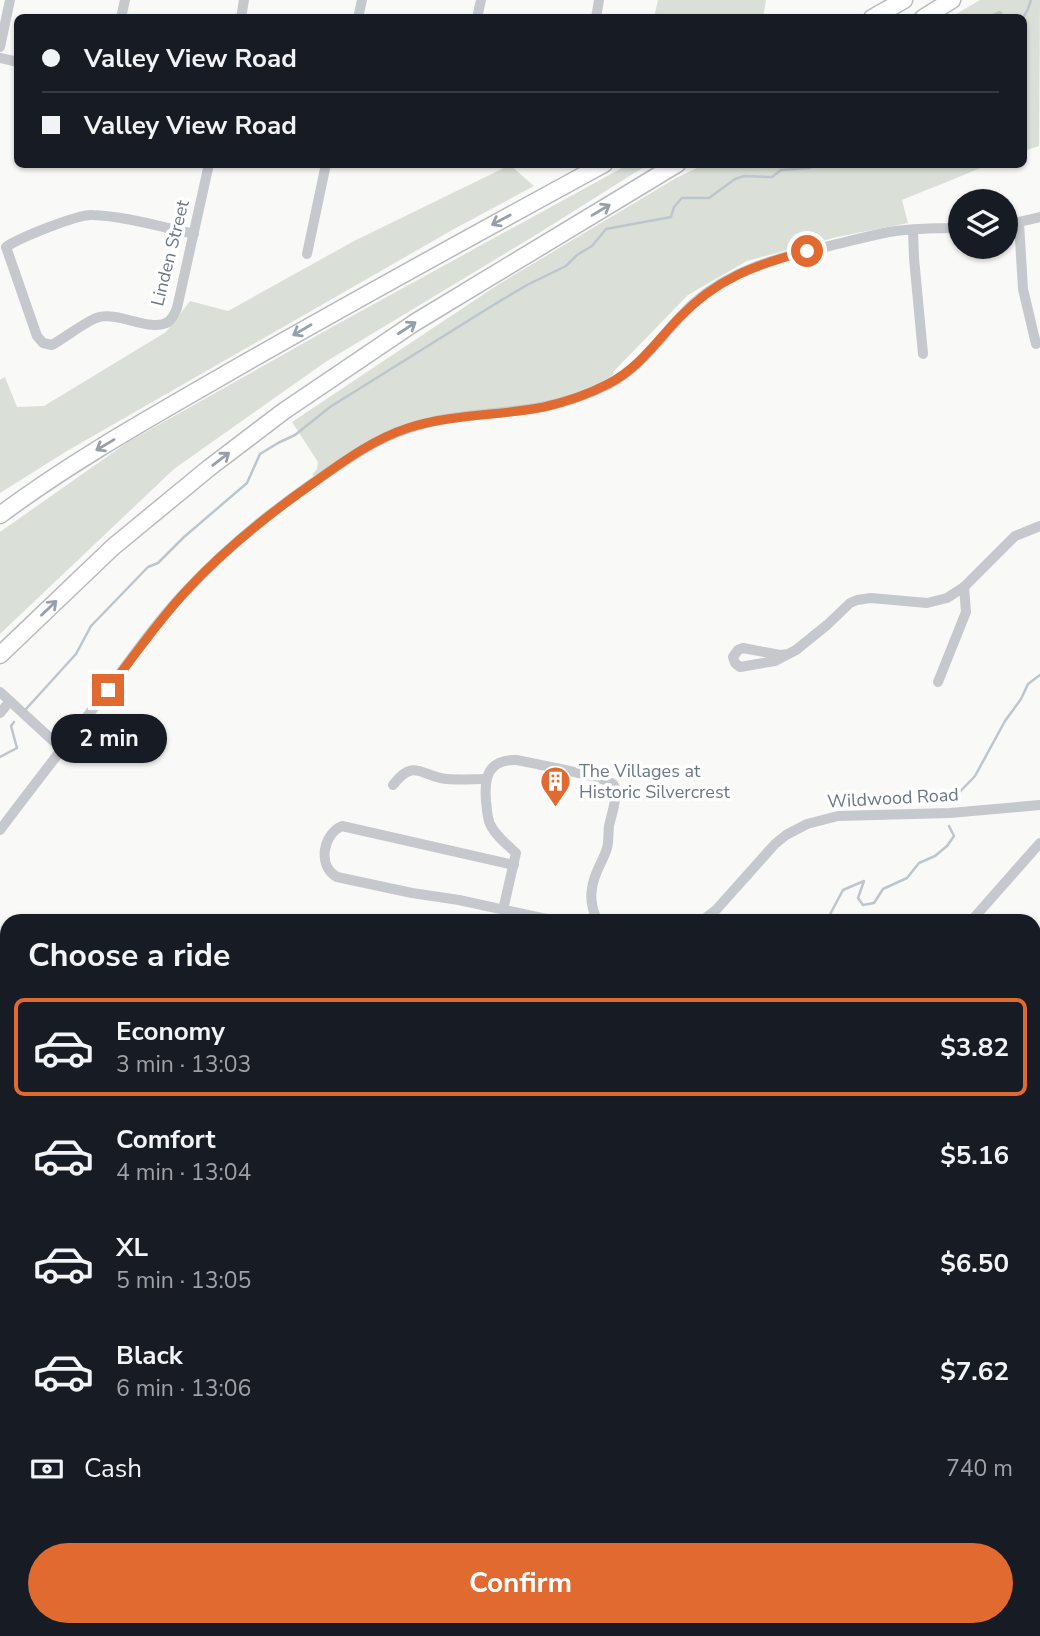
<!DOCTYPE html>
<html lang="en">
<head>
<meta charset="utf-8">
<style>
	body { margin:0; font-family:"Nunito Sans",sans-serif; background:#242831; color:#f1f3f6; height:100vh; display:flex; flex-direction:column; font-size:26px; white-space:nowrap }
	* { box-sizing:border-box; margin:0 }
	p { font-size:23px; color:#9ea1a6 }
	.icon { flex:none; width:38px; height:38px; fill:none; stroke:currentColor; stroke-width:2; stroke-linecap:round; stroke-linejoin:round }
	.map { position:relative; flex:1; overflow:hidden }
	.panel { position:absolute; left:0px; top:914px; width:1041px; height:723px; display:flex; flex-direction:column; background:#171b24; border-radius:21px 21px 0 0; box-shadow:0 2px 5px #0004 }
	.panel>* { flex:none }
	.top-card { position:absolute; left:14px; top:14px; width:1013px; height:154px; border-radius:10px; box-shadow:0 2px 5px #0004; display:grid; align-content:center; height:154px; padding:0 28px; background:#171b24 }
	.controls { position:absolute; left:948px; top:189px; display:grid; gap:14px }
	.controls a { display:grid; place-items:center; width:70px; height:70px; border-radius:50%; background:#171b24; box-shadow:0 2px 5px #0004; font-size:35px }
	.end { position:absolute; width:32px; height:32px; margin:-16px; border:9px solid #e06a30; background:#fff; box-shadow:0 0 0 4px #fff }
	.from { border-radius:50% }
	.bubble { position:absolute; height:49px; border-radius:24px; background:#171b24; box-shadow:0 2px 5px #0004; font-size:23px; font-weight:700; line-height:49px; text-align:center }
	.top-card b { display:flex; align-items:center; gap:24px; height:66px; font-size:26px }
	.top-card b+b { border-top:2px solid #363941 }
	.top-card i { width:18px; height:18px; background:#f1f3f6 }
	ul { padding:0; list-style:none }
	li { display:flex; align-items:center; gap:21px; height:98px; margin:0 14px 10px; padding:0 14px; border:4px solid transparent; border-radius:10px }
	li div { flex:1 }
	li b { display:block; font-size:26px }
	li em { font-style:normal; font-weight:700 }
	li.on { border-color:#e06a30 }
	li>.icon { width:63px; height:63px; stroke-width:1.5 }
	h2 { padding:0 28px; font-size:32px; line-height:84px }
	.pay { display:flex; align-items:center; gap:18px; height:77px; padding:0 28px; font-size:26px }
	.pay p { margin-inline-start:auto }
	.cta { display:flex; gap:14px; margin-top:auto; padding:14px 28px }
	.cta a { flex:1; height:80px; border-radius:42px; background:#e06a30; color:#fff; font-size:28px; font-weight:700; line-height:80px; text-align:center }
	.map>svg:first-child { display:block }
	.green { fill:#dae0d8 }
	.water { fill:#bdc6cc }
	.lines { fill:none; stroke-linecap:round; stroke-linejoin:round }
	.stream { stroke:#bdc6cc; stroke-width:2.5 }
	.highway-casing { stroke:#b8bbbe; stroke-width:19 }
	.minor { stroke:#c5c8cc; stroke-width:10 }
	.highway { stroke:#fff; stroke-width:16 }
	.oneway { stroke:#96a0ab }
	.route { stroke:#e06a30; stroke-width:9 }
	.labels { text-anchor:middle; dominant-baseline:central; stroke-width:7; stroke-linejoin:round; paint-order:stroke }
	.street-label { font-size:18px; fill:#697787; stroke:#fff }
	.poi-label { font-size:18px; fill:#697787; stroke:#fff; text-anchor:start }
</style>
</head>
<body>
<div class="map">
<svg width="1040" height="1636" viewBox="0 0 1040 1636">
	<rect width="100%" height="100%" fill="#f9f9f7"/>
	<!-- green -->
	<g class="green">
		<polygon points="658,0 766,0 763,17 654,17"/>
		<polygon points="980,0 1040,0 1039,146 1024,151 1024,18 951,17"/>
		<polygon points="629,164 641,165 644,167 531,238 327,361 174,469 0,634 0,532 128,442 341,322"/>
		<polygon points="510,165 534,186 454,229 67,451 0,493 0,380 5,377 17,407 44,406 166,332 190,301 228,311 354,241"/>
		<path d="M 703,165 L 987,165 C 958,178 931,188 902,200 L 908,223 L 837,237 L 747,261 L 688,295 L 613,372 L 614,374 L 600,385 L 546,403 L 425,421 L 315,476 L 312,475 L 317,469 L 318,462 L 292,422 L 499,284 L 676,178 Z"/>
	</g>
	<!-- water -->
	<polygon class="water" points="388,1629 432,1629 434,1631 447,1633 450,1629 462,1629 466,1636 390,1636"/>
	<g class="lines">
		<!-- stream -->
		<g class="stream">
			<polyline points="986,18 1000,12 1005,18"/>
			<polyline points="1023,18 1028,9 1031,0"/>
			<polyline points="26,709 76,654 91,626 148,567 158,563 184,537 247,483 260,454 278,443 295,435 330,407 495,304 527,285 566,266 577,255 592,246 606,229 671,217 674,207 682,198 709,198 735,179 744,176 772,177 781,170 809,168 819,164"/>
			<polyline points="0,757 17,748 11,726 14,722"/>
			<polyline points="950,802 975,776 1005,721 1021,699 1028,684 1040,675"/>
			<polyline points="827,920 843,890 864,881 858,898 863,905 874,903 883,889 907,878 919,863 935,856 947,846 954,836 949,826"/>
		</g>
		<defs>
			<g id="highway">
				<polyline points="872,18 904,0"/>
				<polyline points="923,18 952,0"/>
				<path d="M 0,515 C 75,459 157,414 238,367 C 359,298 481,231 604,164"/>
				<polyline points="0,655 113,547 209,468 284,411 414,323 677,164"/>
			</g>
		</defs>
		<!-- highway casing -->
		<use href="#highway" class="highway-casing"/>
		<!-- minor -->
		<g class="minor">
			<polyline points="121,18 125,0"/>
			<polyline points="241,18 244,0"/>
			<polyline points="358,18 362,0"/>
			<polyline points="477,18 481,0"/>
			<polyline points="596,18 599,0"/>
			<polyline points="0,47 10,0"/>
			<polyline points="0,58 18,62"/>
			<polyline points="1019,223 1023,289 1036,344"/>
			<polyline points="1006,225 1040,217"/>
			<polyline points="913,230 914,258 923,354"/>
			<path d="M 194,234 C 161,227 125,216 92,215 C 78,214 19,238 6,247 L 37,336 L 43,343 L 52,345 C 66,337 82,324 96,318 C 118,310 150,333 168,322 C 172,319 175,313 177,308 L 209,164"/>
			<polyline points="307,254 326,164"/>
			<polyline points="788,654 780,655 743,648 738,650 733,657 735,663 740,667 775,661 796,650 827,625 850,603 857,600 871,598 927,603 947,598 964,587 1015,536 1040,526"/>
			<polyline points="938,682 966,612 964,587"/>
			<polyline points="0,692 62,749"/>
			<polyline points="0,713 10,701"/>
			<path d="M 393,785 C 414,757 422,777 447,779 C 459,780 473,779 486,779"/>
			<path d="M 0,830 C 36,782 73,735 109,688 C 134,655 158,620 187,590 C 225,549 268,514 314,482 C 343,462 373,440 406,429 C 448,414 493,415 536,408 C 561,404 587,395 609,384 C 645,365 666,328 695,302 C 732,270 779,257 825,247 C 847,242 868,236 889,232 C 913,228 937,228 961,228"/>
			<path d="M 514,865 L 342,826 C 323,834 317,866 337,877 L 412,893 L 459,900 L 551,920"/>
			<path d="M 503,910 L 516,853 C 507,845 495,835 490,824 C 487,817 487,809 486,801 C 484,777 488,759 517,760 C 532,763 606,777 613,784 C 620,790 611,817 609,826 C 608,833 609,841 607,848 C 603,862 593,874 592,889 C 590,899 593,911 597,920"/>
			<polyline points="703,920 716,910 775,844 786,835 807,824 838,816 950,813 1040,805"/>
			<polyline points="972,920 1040,843"/>
			<polyline points="1034,1055 1040,1052"/>
			<polyline points="1034,1210 1040,1207"/>
			<polyline points="0,1349 7,1342"/>
			<polyline points="1034,1383 1040,1384"/>
			<polyline points="0,1441 7,1446"/>
			<polyline points="678,1629 683,1636"/>
			<polyline points="693,1636 697,1629"/>
		</g>
		<!-- highway -->
		<use href="#highway" class="highway"/>
	</g>
	<!-- one-way arrows -->
	<defs><path id="oneway-shaft" d="M-6 0H5M1.5-3L5.5 0L1.5 3" fill="none" stroke-width="1.6" stroke-linecap="round" stroke-linejoin="round" transform="scale(1.75)"/></defs>
	<g class="oneway">
		<use href="#oneway-shaft" transform="translate(601 210) rotate(-31)"/>
		<use href="#oneway-shaft" transform="translate(501 220) rotate(152)"/>
		<use href="#oneway-shaft" transform="translate(407 328) rotate(-33)"/>
		<use href="#oneway-shaft" transform="translate(302 330) rotate(150)"/>
		<use href="#oneway-shaft" transform="translate(105 445) rotate(149)"/>
		<use href="#oneway-shaft" transform="translate(221 459) rotate(-38)"/>
		<use href="#oneway-shaft" transform="translate(49 608) rotate(-44)"/>
	</g>
	<g class="lines">
		<!-- route -->
		<path class="route" d="M 108,690 C 134,656 158,621 187,590 C 225,549 270,513 316,481 C 344,461 374,439 408,428 C 452,414 499,416 544,407 C 565,402 589,394 608,384 C 638,369 656,342 678,319 C 716,279 754,265 807,251"/>
	</g>
	<!-- icons -->
	<defs>
		<symbol id="building-pin" viewBox="-11 -11 22 30"><path d="M0 17L-7.5 6A9.5 9.5 0 1 1 7.5 6Z" fill="#e06a30" stroke="#fff"/><path d="M-4-6H4V6H1V3H-1V6H-4ZM-2.5-4.3h1.7v1.8h-1.7ZM.8-4.3h1.7v1.8H.8ZM-2.5-1h1.7V.8h-1.7ZM.8-1h1.7V.8H.8Z" fill="#fff"/></symbol>
	</defs>
	<g fill-rule="evenodd">
		<use href="#building-pin" x="538" y="764" width="35" height="47"/>
	</g>
	<g class="labels">
		<!-- street labels -->
		<g class="street-label">
			<text transform="translate(170 253) rotate(-76)">Linden Street</text>
			<text transform="translate(893 798) rotate(-3)">Wildwood Road</text>
		</g>
		<!-- poi labels -->
		<g class="poi-label">
			<text x="579" y="771">The Villages at<tspan x="579" dy="21">Historic Silvercrest</tspan></text>
		</g>
	</g>
</svg>
<div class="controls">
<a><svg class="icon" aria-label="layers" viewBox="0 0 24 24"><path d="M12 4l9 5-9 5-9-5zM3 14l9 5 9-5"/></svg></a>
</div>
<i class="end from" style="left:807px;top:251px"></i>
<i class="end" style="left:108px;top:690px"></i>
<div class="bubble" style="left:51px;top:714px;width:116px">2 min</div>
<div class="top-card">
<b><i class="from"></i>Valley View Road</b>
<b><i></i>Valley View Road</b>
</div>
<section class="panel">
<h2>Choose a ride</h2>
<ul>
<li class="on"><svg class="icon" aria-label="car" viewBox="0 0 24 24"><path d="M5 17H2v-5l4-1 3-4h7l3 4 3 1v5h-3M9 17h6M6 11h13"/><circle cx="7" cy="17" r="2"/><circle cx="17" cy="17" r="2"/></svg><div><b>Economy</b><p>3 min · 13:03</p></div><em>$3.82</em></li>
<li><svg class="icon" aria-label="car" viewBox="0 0 24 24"><path d="M5 17H2v-5l4-1 3-4h7l3 4 3 1v5h-3M9 17h6M6 11h13"/><circle cx="7" cy="17" r="2"/><circle cx="17" cy="17" r="2"/></svg><div><b>Comfort</b><p>4 min · 13:04</p></div><em>$5.16</em></li>
<li><svg class="icon" aria-label="car" viewBox="0 0 24 24"><path d="M5 17H2v-5l4-1 3-4h7l3 4 3 1v5h-3M9 17h6M6 11h13"/><circle cx="7" cy="17" r="2"/><circle cx="17" cy="17" r="2"/></svg><div><b>XL</b><p>5 min · 13:05</p></div><em>$6.50</em></li>
<li><svg class="icon" aria-label="car" viewBox="0 0 24 24"><path d="M5 17H2v-5l4-1 3-4h7l3 4 3 1v5h-3M9 17h6M6 11h13"/><circle cx="7" cy="17" r="2"/><circle cx="17" cy="17" r="2"/></svg><div><b>Black</b><p>6 min · 13:06</p></div><em>$7.62</em></li>
</ul>
<div class="pay"><svg class="icon" aria-label="cash" viewBox="0 0 24 24"><path d="M3 7h18v10H3z"/><circle cx="12" cy="12" r="2"/></svg>Cash<p>740 m</p></div>
<div class="cta"><a>Confirm</a></div>
</section>
</div>
</body>
</html>
